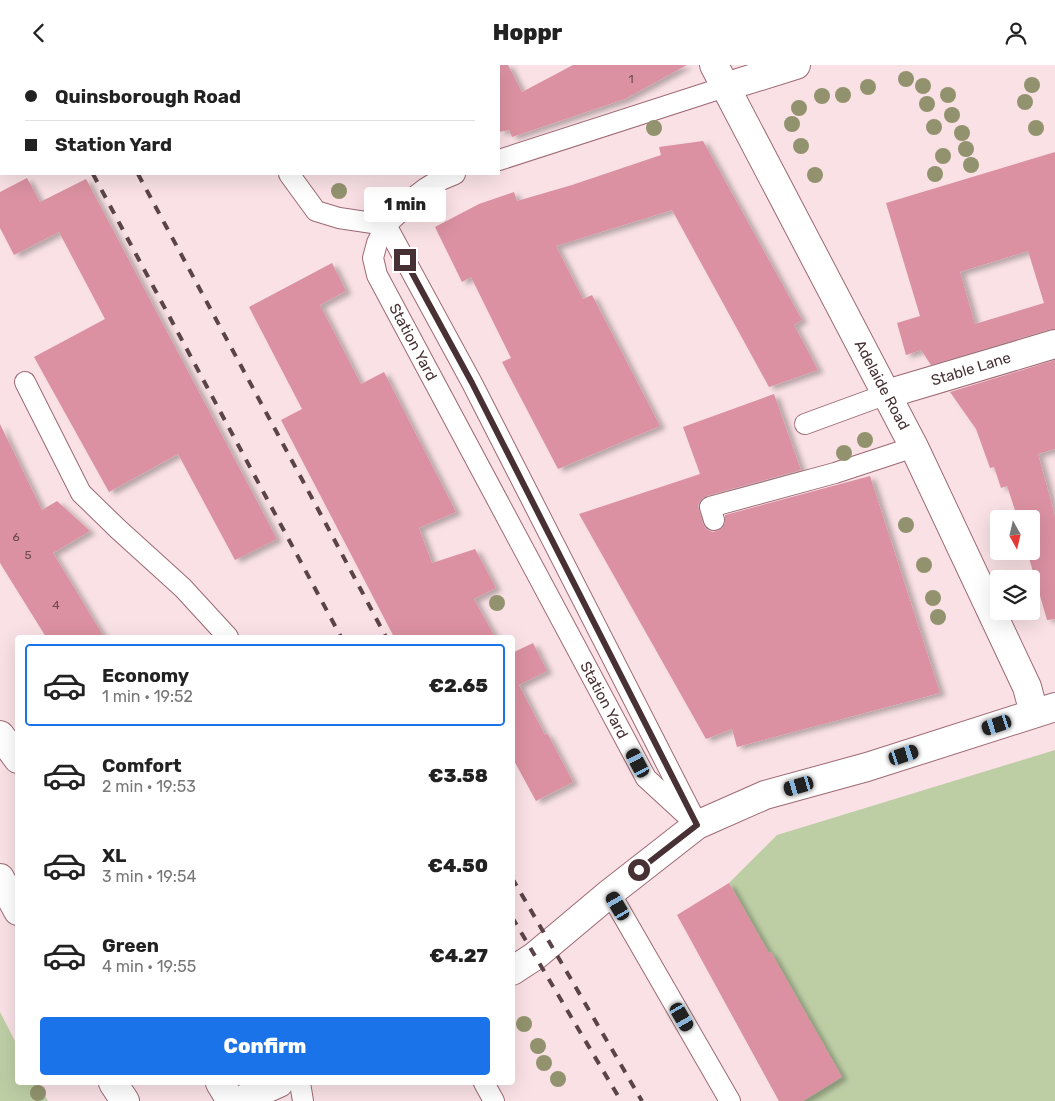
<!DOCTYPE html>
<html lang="en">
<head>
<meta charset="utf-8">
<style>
	body { margin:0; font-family:Rubik,sans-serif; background:#f6f6f6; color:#222; height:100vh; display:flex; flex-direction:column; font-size:19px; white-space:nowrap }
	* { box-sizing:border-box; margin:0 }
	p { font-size:16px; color:#767676 }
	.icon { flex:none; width:28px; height:28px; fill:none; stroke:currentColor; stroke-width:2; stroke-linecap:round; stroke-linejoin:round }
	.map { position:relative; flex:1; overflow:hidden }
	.details { position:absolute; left:15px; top:570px; width:500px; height:450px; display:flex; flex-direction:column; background:#fff; border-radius:5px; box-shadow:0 5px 20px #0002 }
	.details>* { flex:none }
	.hud { position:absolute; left:0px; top:0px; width:500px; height:110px; box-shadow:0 5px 20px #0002; display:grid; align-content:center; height:110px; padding:0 25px; background:#fff }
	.needle { width:32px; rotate:172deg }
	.buttons { position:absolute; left:990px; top:445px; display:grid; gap:10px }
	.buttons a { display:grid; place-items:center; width:50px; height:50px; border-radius:5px; background:#fff; box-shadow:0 5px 20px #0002; font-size:25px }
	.end { position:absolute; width:22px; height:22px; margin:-11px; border:6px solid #483135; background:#fff; box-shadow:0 0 0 2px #fff }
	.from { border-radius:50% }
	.bubble { position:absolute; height:35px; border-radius:5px; background:#fff; box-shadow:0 5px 20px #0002; font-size:16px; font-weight:800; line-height:35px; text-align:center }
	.car { position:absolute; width:15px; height:30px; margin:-15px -8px; border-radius:6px; box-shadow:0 0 4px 1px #0007; background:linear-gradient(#222 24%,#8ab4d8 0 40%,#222 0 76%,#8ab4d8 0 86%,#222 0) }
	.hud b { display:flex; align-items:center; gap:18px; height:48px; font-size:19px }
	.hud b+b { border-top:1px solid #e0e0e0 }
	.hud i { width:12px; height:12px; background:#222 }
	ul { padding:9px 0 0; list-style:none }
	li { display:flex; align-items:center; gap:15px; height:82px; margin:0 10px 8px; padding:0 15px; border:2px solid transparent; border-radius:5px }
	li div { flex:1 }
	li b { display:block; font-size:19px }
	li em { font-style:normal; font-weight:800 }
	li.selected { border-color:#1a73e8 }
	li>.icon { width:45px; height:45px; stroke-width:1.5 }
	.primary-button { display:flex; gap:10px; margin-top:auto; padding:10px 25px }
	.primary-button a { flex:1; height:58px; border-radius:5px; background:#1a73e8; color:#fff; font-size:20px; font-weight:800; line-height:58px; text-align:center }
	header { display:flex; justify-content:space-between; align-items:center; height:65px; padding:0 25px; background:#fff; font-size:22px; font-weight:800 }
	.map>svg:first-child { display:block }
	.green { fill:#bdcea5 }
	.building { fill:#db91a1; fill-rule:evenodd; filter:url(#shadow) }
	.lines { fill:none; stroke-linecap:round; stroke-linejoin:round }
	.lane-casing { stroke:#9e6974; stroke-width:22 }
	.street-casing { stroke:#9e6974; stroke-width:30 }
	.secondary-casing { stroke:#9e6974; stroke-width:30 }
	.lane { stroke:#fff; stroke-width:20 }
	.street { stroke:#fff; stroke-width:28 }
	.secondary { stroke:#fff; stroke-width:28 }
	.rail { stroke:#5b4448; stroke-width:4; stroke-dasharray:9 9; stroke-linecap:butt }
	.tree { fill:#92936e }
	.route { stroke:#483135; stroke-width:6 }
	.labels { text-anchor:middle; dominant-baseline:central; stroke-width:4; stroke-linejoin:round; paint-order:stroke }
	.number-label { font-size:12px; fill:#6d4950 }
	.street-label { font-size:15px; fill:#483135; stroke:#fff }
</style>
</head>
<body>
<header><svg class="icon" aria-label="back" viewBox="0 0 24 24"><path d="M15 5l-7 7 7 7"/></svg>Hoppr<svg class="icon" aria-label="person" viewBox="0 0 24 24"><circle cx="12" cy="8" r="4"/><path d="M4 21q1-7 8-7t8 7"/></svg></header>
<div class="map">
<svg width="1055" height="1036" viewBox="0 0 1055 1036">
	<defs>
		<filter id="shadow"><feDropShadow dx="5.5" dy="3" stdDeviation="2.5" flood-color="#0004"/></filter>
	</defs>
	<rect width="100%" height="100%" fill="#f9e1e5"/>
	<!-- green -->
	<g class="green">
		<polygon points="1055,685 1055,1036 779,1036 712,913 764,881 729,818 777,770"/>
		<polygon points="0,947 17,980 18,1018 38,1018 48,1036 0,1036"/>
	</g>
	<!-- building -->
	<g class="building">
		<polygon points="499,0 508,0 522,27 573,0 687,0 625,34 512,72 509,65 499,67"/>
		<polygon points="703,76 802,255 794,260 818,305 769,322 672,145 556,181 583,234 592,230 660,361 558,404 502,297 511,293 471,212 462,217 435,162 479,139 514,127 517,136 572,120 661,90 659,82"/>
		<path d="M 1055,87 L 1055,264 L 1051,264 L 931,300 L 921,285 L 906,290 L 897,258 L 920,251 L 886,138 ZM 1028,186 L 1044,238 L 975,259 L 960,207 Z"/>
		<polygon points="27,113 40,137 86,114 277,474 235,495 178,389 109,427 34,292 105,254 59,167 14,190 0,163 0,127"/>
		<polygon points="332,198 346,226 320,240 361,319 384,307 456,447 419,463 432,498 475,484 496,523 474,534 495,572 394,572 281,355 302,344 249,242"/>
		<polygon points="1055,295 1055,384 1038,389 1055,451 1055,554 1047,555 1027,486 1031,486 1031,454 1018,454 1007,421 1001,423 994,402 990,403 976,364 950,327"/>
		<polygon points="774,329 801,405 706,431 701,434 698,440 699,445 703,459 706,464 712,467 717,466 722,463 725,458 725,450 870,411 940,628 737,682 732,664 706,674 579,449 700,409 683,362"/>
		<polygon points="0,359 42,445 57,436 90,466 53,488 104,572 46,572 0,498"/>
		<polygon points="533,578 547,606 519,620 545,670 547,668 573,717 536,736 512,692 512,588"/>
		<polygon points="729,818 769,888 771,887 842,1012 803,1036 779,1036 677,850"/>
	</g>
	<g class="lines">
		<defs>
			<g id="lane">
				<polyline points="499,95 725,22"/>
				<polyline points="289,109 316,146 339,153 386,160"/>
				<polyline points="455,109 436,117 426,123 409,136 399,148 386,160 377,178 373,193 377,210 646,713 697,760"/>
				<polyline points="386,160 472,318 692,749"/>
				<polyline points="25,317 81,428 118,464 183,523 228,572"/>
				<polyline points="805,359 887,329"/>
				<polyline points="714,455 710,442 835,408 914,382"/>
				<polyline points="610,828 730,1036"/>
				<polyline points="300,1018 303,1036"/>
				<polyline points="484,1018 494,1036"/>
			</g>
			<g id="street">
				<polyline points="725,22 796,0"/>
				<polyline points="887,329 1055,279"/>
			</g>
			<g id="secondary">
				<polyline points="714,0 914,382 1027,622 1034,648"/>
				<polyline points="0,670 18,694"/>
				<polyline points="0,813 18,846"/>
				<polyline points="512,906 535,891 610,828 697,760 765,730 867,702 1055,642"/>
				<polyline points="113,1018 125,1036"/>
				<polyline points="220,1018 231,1036"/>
				<polyline points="239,1036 279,1018"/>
			</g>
		</defs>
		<!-- lane casing -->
		<use href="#lane" class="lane-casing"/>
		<!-- street casing -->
		<use href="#street" class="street-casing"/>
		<!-- secondary casing -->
		<use href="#secondary" class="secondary-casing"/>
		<!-- lane -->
		<use href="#lane" class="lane"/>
		<!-- street -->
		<use href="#street" class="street"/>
		<!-- secondary -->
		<use href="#secondary" class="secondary"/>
		<!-- rail -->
		<g class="rail">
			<polyline points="35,0 35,1"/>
			<polyline points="79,0 79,1"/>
			<polyline points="93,109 341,572"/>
			<polyline points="138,109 327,461 386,572"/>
			<polyline points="512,813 642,1036"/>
			<polyline points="512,852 621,1036"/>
		</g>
	</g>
	<!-- trees -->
	<g class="tree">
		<circle cx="906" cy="14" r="8"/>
		<circle cx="1032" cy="20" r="8"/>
		<circle cx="923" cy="21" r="8"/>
		<circle cx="868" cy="22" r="8"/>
		<circle cx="843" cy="30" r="8"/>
		<circle cx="948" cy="30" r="8"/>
		<circle cx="822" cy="31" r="8"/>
		<circle cx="1025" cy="37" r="8"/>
		<circle cx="927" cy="39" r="8"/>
		<circle cx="799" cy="43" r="8"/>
		<circle cx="952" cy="50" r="8"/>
		<circle cx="792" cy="59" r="8"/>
		<circle cx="934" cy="62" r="8"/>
		<circle cx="654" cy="63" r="8"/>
		<circle cx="1036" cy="63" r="8"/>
		<circle cx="962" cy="68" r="8"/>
		<circle cx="801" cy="81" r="8"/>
		<circle cx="966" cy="84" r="8"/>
		<circle cx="943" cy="91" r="8"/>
		<circle cx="971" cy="100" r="8"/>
		<circle cx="935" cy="109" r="8"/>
		<circle cx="815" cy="110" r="8"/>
		<circle cx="339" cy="126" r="8"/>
		<circle cx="865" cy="375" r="8"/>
		<circle cx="844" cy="388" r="8"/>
		<circle cx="906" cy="460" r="8"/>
		<circle cx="924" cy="500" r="8"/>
		<circle cx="933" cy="533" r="8"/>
		<circle cx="497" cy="538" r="8"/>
		<circle cx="938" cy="552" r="8"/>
		<circle cx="524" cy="959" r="8"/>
		<circle cx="538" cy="981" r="8"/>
		<circle cx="544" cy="998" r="8"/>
		<circle cx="558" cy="1014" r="8"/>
		<circle cx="38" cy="1028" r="8"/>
	</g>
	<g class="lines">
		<!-- route -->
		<polyline class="route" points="405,195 472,318 697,760 639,805"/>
	</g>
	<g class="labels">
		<!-- number labels -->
		<g class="number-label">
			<text x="631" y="14">1</text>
			<text x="16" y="472">6</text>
			<text x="28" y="490">5</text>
			<text x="56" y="540">4</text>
		</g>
		<!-- street labels -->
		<g class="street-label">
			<text transform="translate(413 277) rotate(62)">Station Yard</text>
			<text transform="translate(971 304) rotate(-17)">Stable Lane</text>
			<text transform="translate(882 320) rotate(62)">Adelaide Road</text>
			<text transform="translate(604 635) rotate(62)">Station Yard</text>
		</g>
	</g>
</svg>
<div class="buttons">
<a><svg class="needle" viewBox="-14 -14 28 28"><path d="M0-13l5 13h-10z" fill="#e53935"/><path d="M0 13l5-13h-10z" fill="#767676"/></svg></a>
<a><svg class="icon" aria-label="layers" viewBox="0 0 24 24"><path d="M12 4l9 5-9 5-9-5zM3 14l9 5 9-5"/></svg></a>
</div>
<i class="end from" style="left:639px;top:805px"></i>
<i class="end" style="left:405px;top:195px"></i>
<div class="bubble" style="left:364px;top:122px;width:82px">1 min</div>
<i class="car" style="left:997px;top:660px;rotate:252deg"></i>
<i class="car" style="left:904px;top:690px;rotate:72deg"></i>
<i class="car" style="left:638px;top:698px;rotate:332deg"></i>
<i class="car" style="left:799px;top:721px;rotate:254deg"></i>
<i class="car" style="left:618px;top:841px;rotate:330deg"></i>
<i class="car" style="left:682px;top:952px;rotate:150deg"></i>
<div class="hud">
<b><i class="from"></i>Quinsborough Road</b>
<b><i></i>Station Yard</b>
</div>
<section class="details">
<ul>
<li class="selected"><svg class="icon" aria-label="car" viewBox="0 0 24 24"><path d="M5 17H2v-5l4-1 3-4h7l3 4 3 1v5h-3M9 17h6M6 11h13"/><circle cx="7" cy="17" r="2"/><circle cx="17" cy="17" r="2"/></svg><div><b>Economy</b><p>1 min · 19:52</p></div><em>€2.65</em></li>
<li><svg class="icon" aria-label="car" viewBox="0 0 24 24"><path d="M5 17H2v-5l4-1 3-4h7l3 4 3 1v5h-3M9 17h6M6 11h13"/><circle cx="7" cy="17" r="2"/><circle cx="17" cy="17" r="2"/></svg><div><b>Comfort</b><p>2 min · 19:53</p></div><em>€3.58</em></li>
<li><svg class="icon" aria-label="car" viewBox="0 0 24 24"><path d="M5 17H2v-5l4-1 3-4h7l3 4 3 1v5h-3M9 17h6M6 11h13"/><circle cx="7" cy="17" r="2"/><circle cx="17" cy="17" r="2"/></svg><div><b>XL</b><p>3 min · 19:54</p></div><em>€4.50</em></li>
<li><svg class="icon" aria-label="car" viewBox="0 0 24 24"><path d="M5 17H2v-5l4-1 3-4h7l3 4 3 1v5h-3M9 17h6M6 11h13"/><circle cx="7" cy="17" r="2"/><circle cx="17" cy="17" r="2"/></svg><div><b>Green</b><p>4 min · 19:55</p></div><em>€4.27</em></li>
</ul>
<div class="primary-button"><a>Confirm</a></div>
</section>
</div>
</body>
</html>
